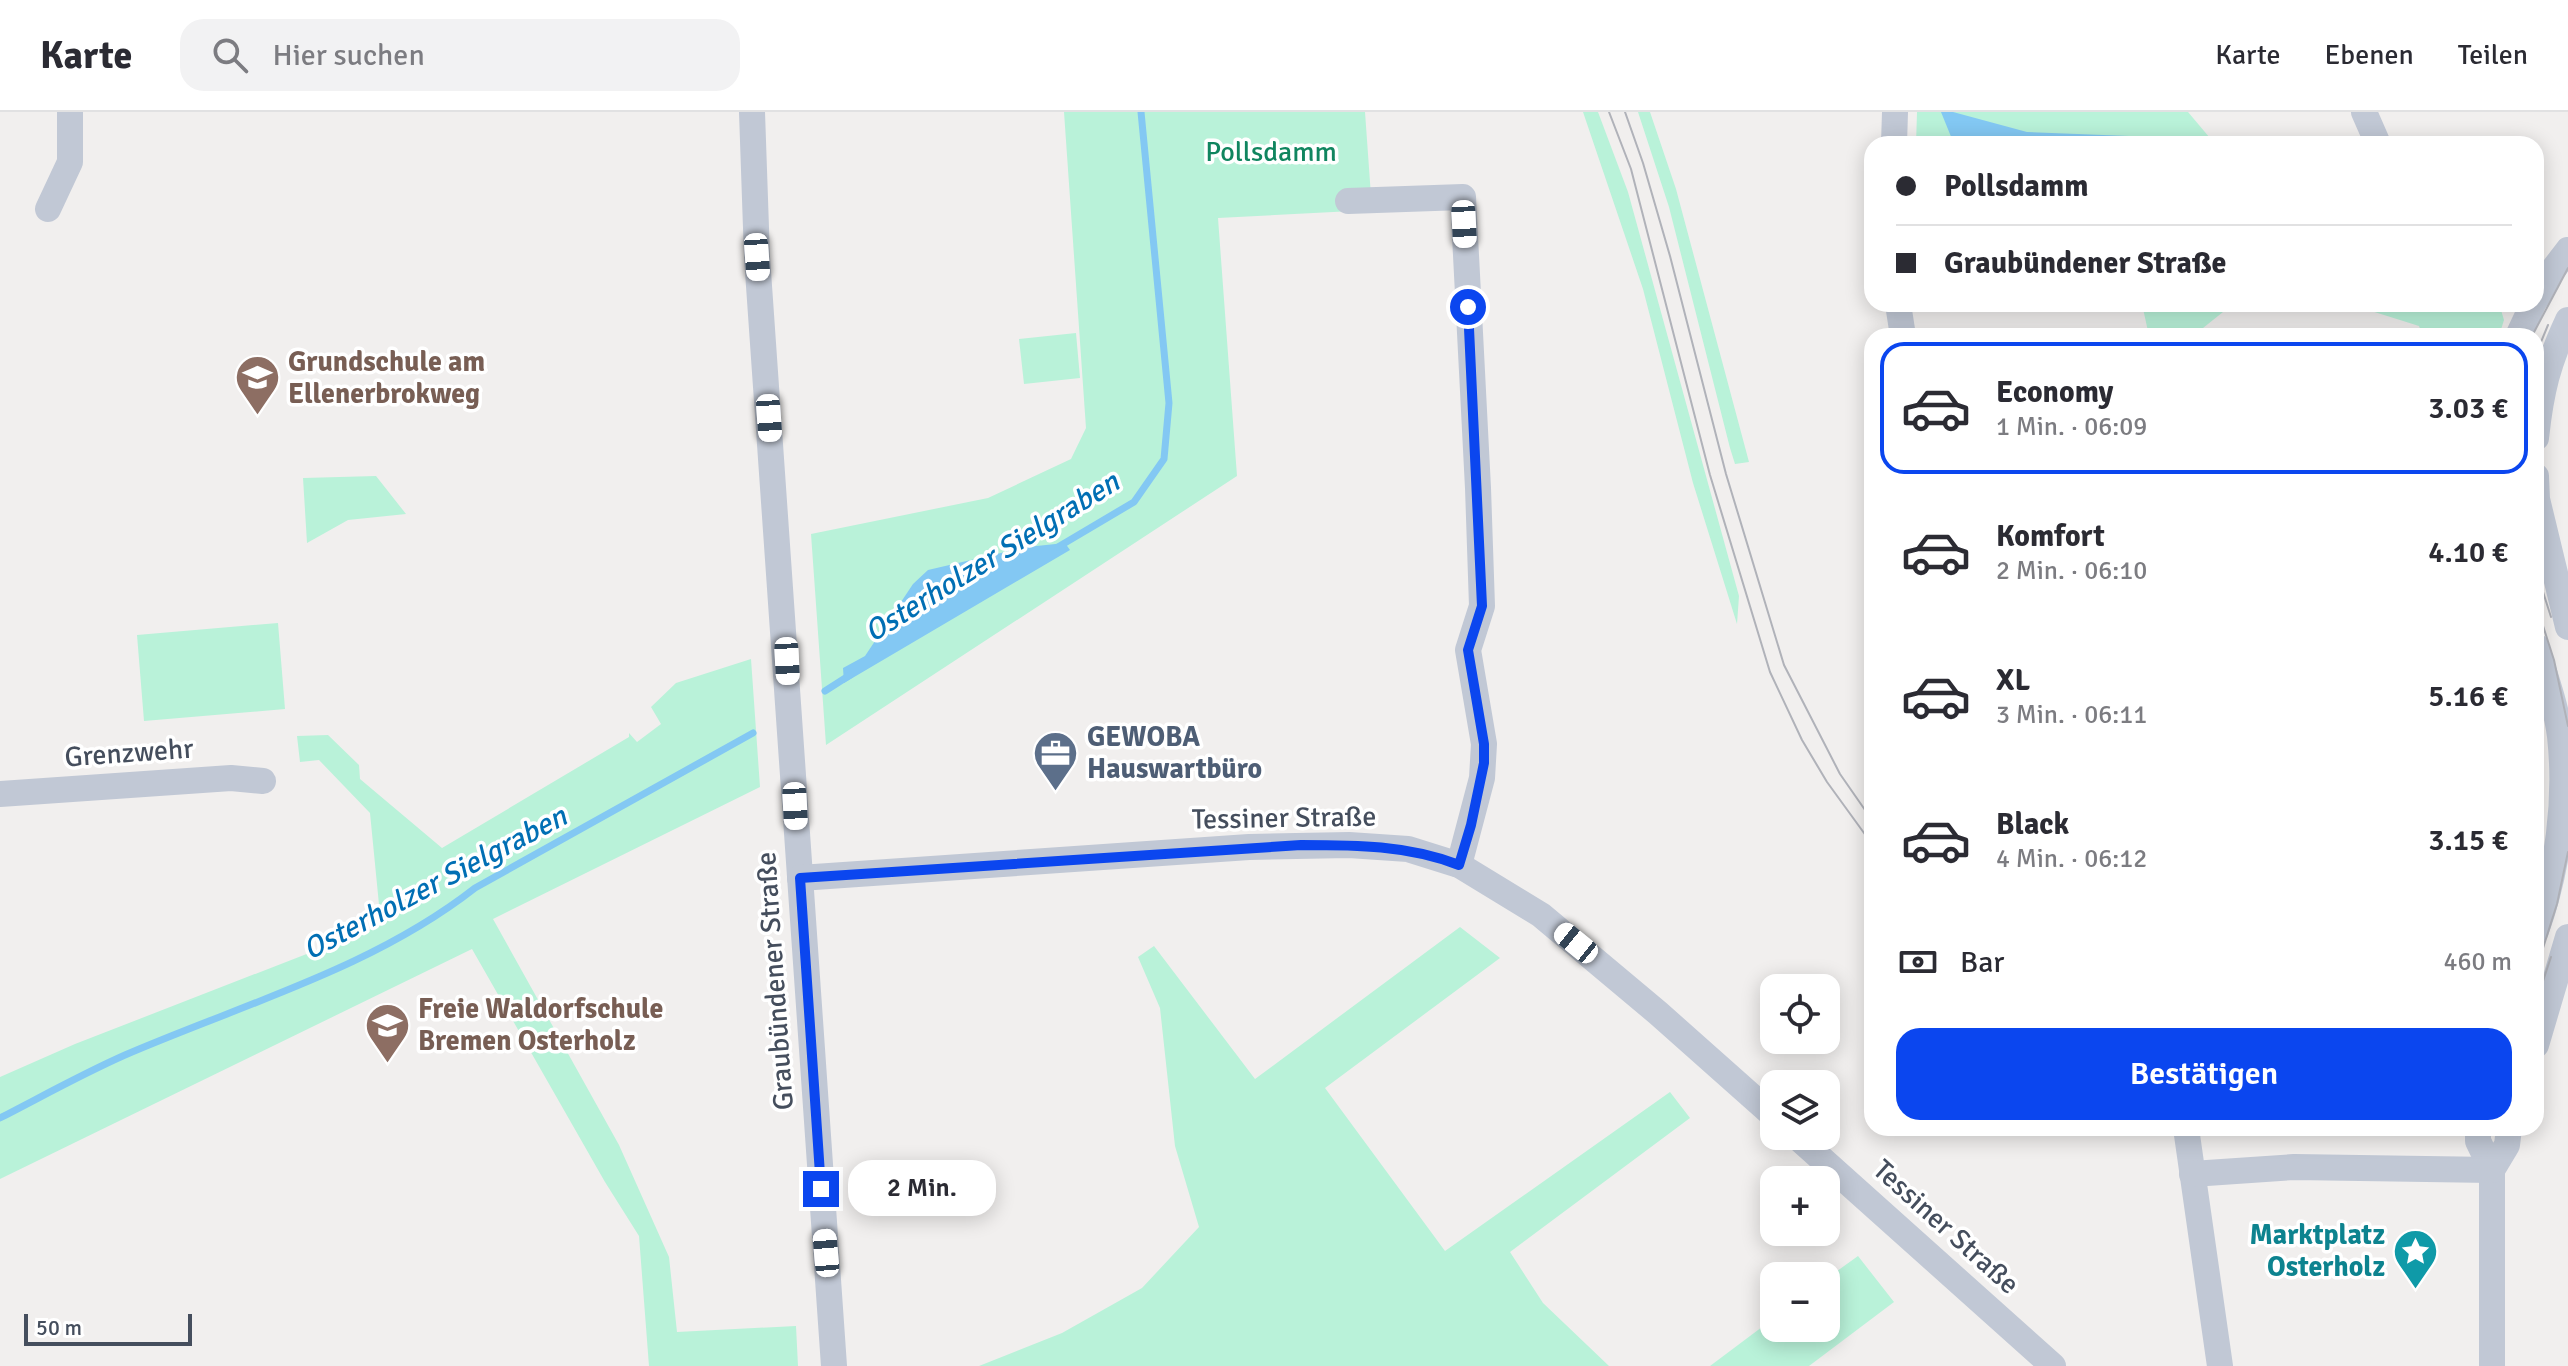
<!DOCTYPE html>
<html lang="de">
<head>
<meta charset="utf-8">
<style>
	body { margin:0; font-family:Signika,sans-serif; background:#f2f2f3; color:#2b2b33; height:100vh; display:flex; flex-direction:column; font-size:30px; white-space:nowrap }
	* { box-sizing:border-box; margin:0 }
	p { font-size:26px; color:#7c7c81 }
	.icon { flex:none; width:44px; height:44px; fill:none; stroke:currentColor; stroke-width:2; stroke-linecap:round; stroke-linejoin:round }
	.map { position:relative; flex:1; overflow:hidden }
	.drawer { position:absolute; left:1864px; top:216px; width:680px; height:808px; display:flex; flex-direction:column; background:#fff; border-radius:24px; box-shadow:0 4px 20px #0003 }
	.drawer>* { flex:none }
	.hud { position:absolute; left:1864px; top:24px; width:680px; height:176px; border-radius:24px; box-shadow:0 4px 20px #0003; display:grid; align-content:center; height:176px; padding:0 32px; background:#fff }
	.tools { position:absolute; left:1760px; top:862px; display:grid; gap:16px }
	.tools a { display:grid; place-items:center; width:80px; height:80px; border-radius:16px; background:#fff; box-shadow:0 4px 20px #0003; font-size:40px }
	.scale { position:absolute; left:24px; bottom:20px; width:168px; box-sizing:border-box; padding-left:8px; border:4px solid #454e5d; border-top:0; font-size:22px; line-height:28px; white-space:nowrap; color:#454e5d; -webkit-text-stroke:6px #fff; paint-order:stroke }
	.end { position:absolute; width:36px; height:36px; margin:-18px; border:10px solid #0b46ef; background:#fff; box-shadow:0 0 0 4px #fff }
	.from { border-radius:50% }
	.bubble { position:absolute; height:56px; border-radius:24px; background:#fff; box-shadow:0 4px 20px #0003; font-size:26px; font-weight:600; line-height:56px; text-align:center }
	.car { position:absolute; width:24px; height:48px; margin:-24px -12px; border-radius:10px; box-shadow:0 0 6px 2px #0007; background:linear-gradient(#fff 24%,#345 0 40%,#fff 0 76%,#345 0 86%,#fff 0) }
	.hud b { display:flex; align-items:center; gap:28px; height:76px; font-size:30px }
	.hud b+b { border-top:2px solid #e1e1e2 }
	.hud i { width:20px; height:20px; background:#2b2b33 }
	ul { padding:14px 0 0; list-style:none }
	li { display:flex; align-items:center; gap:24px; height:132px; margin:0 16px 12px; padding:0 16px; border:4px solid transparent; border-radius:24px }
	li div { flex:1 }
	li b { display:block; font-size:30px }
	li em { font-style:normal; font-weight:600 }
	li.selected { border-color:#0b46ef }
	li>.icon { width:72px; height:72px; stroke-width:1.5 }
	.pay { display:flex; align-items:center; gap:20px; height:88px; padding:0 32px; font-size:30px }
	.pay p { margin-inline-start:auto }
	.primary-button { display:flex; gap:16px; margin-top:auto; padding:16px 32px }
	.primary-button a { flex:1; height:92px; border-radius:24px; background:#0b46ef; color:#fff; font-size:32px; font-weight:600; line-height:92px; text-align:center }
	header { display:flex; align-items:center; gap:48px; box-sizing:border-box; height:112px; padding:0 40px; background:#fff; border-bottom:2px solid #e1e1e2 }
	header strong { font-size:38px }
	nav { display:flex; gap:44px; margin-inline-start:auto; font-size:28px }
	.search { width:560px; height:72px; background:#f2f2f3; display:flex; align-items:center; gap:20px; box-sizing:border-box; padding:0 28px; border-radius:24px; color:#7c7c81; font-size:30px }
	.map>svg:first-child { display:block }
	.green { fill:#b9f2d9 }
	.water { fill:#83c8f3 }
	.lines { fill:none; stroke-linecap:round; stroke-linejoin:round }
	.stream { stroke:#83c8f3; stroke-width:7 }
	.minor { stroke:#c1c8d5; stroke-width:26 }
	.tram { stroke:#b0b2b9; stroke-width:2 }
	.route { stroke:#0b46ef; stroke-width:10 }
	.labels { text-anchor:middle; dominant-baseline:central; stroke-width:7; stroke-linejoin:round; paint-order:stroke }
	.park-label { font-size:28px; fill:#10855f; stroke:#fff }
	.education-label { font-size:28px; font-weight:bold; fill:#785e54; stroke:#fff; text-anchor:start }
	.service-label { font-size:28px; font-weight:bold; fill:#4e5e75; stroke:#fff; text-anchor:start }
	.street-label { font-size:28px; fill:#454e5d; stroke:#fff }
	.culture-label { font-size:28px; font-weight:bold; fill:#0d838f; stroke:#fff; text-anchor:end }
	.water-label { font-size:30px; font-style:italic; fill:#016fb4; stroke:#fff }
</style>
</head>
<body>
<header>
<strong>Karte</strong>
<div class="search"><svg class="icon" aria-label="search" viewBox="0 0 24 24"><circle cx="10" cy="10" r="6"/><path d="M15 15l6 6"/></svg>Hier suchen</div>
<nav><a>Karte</a><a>Ebenen</a><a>Teilen</a></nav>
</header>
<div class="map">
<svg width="2568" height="1254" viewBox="0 0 2568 1254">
	<rect width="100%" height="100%" fill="#f1efee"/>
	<!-- green -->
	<g class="green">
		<polygon points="1064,0 1365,0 1372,98 1218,106 1237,364 826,633 811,422 988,386 1071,347 1086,316"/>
		<polygon points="1583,0 1598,0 1628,80 1739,484 1737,512 1693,371 1643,177"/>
		<polygon points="1638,0 1650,0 1676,77 1749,350 1735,352 1730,336 1669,95"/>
		<polygon points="1917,0 2188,0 2215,32 1916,32"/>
		<polygon points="2142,192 2233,192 2193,224 2149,224"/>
		<polygon points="2349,192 2490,192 2501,198 2504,208 2499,224 2423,224 2419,214"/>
		<polygon points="1076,221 1080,266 1024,272 1019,227"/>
		<polygon points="376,364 406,402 348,408 307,431 303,366"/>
		<polygon points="278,511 285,597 144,609 137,523"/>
		<polygon points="751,547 760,675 493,807 619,1033 669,1145 677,1220 796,1214 798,1254 649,1254 639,1124 605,1070 472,837 0,1067 0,965 75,932 381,813 370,701 319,648 300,650 297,624 328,623 359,653 360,667 442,736 629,625 629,621 637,630 661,612 651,595 676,571"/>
		<polygon points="1460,815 1500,846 1325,976 1445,1139 1670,980 1690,1006 1510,1140 1543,1191 1609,1254 979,1254 1062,1221 1142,1176 1199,1115 1175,1034 1160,896 1138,845 1154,834 1255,967"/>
		<polygon points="1858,1144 1894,1190 1809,1254 1710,1254 1774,1206 1774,1216 1826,1216 1826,1167"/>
	</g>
	<!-- water -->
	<g class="water">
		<polygon points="1941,0 1953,0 2027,20 2129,24 2161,32 1954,32"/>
		<polygon points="1065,431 1070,438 844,571 843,556 865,544 913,472 928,458 1027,435"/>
	</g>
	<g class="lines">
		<!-- stream -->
		<g class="stream">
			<polyline points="1058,435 1134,390 1164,347 1169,291 1141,0"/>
			<polyline points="825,579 850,563"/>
			<path d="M 0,1006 C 41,985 82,962 125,943 C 243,892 373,856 475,776 L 753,621"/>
		</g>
		<!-- minor -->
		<g class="minor">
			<polyline points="752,0 757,145 834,1254"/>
			<polyline points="2364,0 2378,32"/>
			<polyline points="1894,32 1895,0"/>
			<polyline points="1348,89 1463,85 1478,376 1482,494 1468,538 1484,632 1482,666 1459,753"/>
			<polyline points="48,97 70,50 70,0"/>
			<polyline points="2536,187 2549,163 2568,138"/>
			<polyline points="1898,192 1903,224"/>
			<polyline points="2518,224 2533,192"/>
			<path d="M 2536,326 C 2541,279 2548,251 2568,208"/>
			<polyline points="2536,364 2537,387 2568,515"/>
			<path d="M 2536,534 C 2545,564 2556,593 2560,624 C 2567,689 2558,757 2536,819"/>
			<polyline points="0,682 231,666 263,669"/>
			<polyline points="800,766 1249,735 1349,733 1408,737 1459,753 1541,803 1658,901 1774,1004"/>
			<polyline points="2536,933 2568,825"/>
			<polyline points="2186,1016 2220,1254"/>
			<polyline points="2478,1016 2478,1029 2492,1058 2492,1254"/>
			<polyline points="1796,1024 2053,1254"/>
			<polyline points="2492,1058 2507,1033 2509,1016"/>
			<polyline points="2192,1062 2294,1055 2492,1058"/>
		</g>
		<!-- tram -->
		<g class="tram">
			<polyline points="1609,0 1631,57 1710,363 1770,560 1802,628 1827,670 1872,732"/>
			<polyline points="1625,0 1643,51 1670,144 1726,362 1784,553 1840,662 1872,708"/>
			<polyline points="2532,224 2568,156"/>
			<polyline points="2536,242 2548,213"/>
			<polyline points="2536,458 2551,505"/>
			<polyline points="2536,492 2554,548 2568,614"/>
			<polyline points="2536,858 2557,792 2568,740"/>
			<polyline points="2536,890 2551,845"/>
			<polyline points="2238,1016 2279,1020 2423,1016"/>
		</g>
	</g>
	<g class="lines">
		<!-- route -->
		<path class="route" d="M 821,1077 L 800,766 L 1301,733 C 1355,733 1408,733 1459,753 L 1471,713 L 1484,651 L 1484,632 L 1468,538 L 1482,494 L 1468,195"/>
	</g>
	<!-- icons -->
	<defs>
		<symbol id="school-pin" viewBox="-11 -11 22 30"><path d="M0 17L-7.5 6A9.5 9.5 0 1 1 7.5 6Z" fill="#8d6e63" stroke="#fff"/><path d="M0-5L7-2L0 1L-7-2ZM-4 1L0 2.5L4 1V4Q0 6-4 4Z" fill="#fff"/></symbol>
		<symbol id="office-pin" viewBox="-11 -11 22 30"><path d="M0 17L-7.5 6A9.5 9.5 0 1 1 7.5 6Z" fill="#5c6f8a" stroke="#fff"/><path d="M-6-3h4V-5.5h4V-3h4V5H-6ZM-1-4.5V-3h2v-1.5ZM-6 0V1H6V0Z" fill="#fff"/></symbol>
		<symbol id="sight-pin" viewBox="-11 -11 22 30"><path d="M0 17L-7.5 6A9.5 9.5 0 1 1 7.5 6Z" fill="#0f9aa8" stroke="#fff"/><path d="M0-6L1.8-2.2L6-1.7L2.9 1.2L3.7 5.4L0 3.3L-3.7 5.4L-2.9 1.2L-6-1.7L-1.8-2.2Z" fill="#fff"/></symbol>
	</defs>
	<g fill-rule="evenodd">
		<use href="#school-pin" x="232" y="240" width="51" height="69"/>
		<use href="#office-pin" x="1030" y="616" width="51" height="69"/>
		<use href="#school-pin" x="362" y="888" width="51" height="69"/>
		<use href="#sight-pin" x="2390" y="1114" width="51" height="69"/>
	</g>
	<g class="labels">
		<!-- park labels -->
		<g class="park-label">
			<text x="1271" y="40">Pollsdamm</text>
		</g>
		<!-- education labels -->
		<g class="education-label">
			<text x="288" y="250">Grundschule am<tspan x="288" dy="32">Ellenerbrokweg</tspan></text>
			<text x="418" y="897">Freie Waldorfschule<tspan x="418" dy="32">Bremen Osterholz</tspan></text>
		</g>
		<!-- service labels -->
		<g class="service-label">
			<text x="1087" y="625">GEWOBA<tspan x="1087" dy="32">Hauswartbüro</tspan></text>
		</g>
		<!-- street labels -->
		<g class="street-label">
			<text transform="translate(129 641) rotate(-4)">Grenzwehr</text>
			<text transform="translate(1284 706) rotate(-1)">Tessiner Straße</text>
			<text transform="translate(775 869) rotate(-94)">Graubündener Straße</text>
			<text transform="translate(1946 1115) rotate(42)">Tessiner Straße</text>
		</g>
		<!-- culture labels -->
		<g class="culture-label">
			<text x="2385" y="1123">Marktplatz<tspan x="2385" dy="32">Osterholz</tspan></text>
		</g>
		<!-- water labels -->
		<g class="water-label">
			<text transform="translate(992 445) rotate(-32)">Osterholzer Sielgraben</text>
			<text transform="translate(435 771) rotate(-28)">Osterholzer Sielgraben</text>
		</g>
	</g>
</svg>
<div class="tools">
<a><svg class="icon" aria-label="locate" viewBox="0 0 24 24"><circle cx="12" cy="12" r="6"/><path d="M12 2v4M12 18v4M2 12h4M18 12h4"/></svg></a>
<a><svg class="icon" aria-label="layers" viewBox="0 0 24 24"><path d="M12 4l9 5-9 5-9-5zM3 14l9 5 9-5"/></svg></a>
<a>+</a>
<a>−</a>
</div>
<div class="scale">50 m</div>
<i class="end from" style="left:1468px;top:195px"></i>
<i class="end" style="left:821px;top:1077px"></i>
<div class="bubble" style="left:848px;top:1048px;width:148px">2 Min.</div>
<i class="car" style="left:1464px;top:112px;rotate:177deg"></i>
<i class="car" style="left:757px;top:145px;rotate:176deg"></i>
<i class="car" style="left:769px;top:306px;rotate:176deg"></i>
<i class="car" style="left:787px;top:549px;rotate:177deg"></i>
<i class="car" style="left:795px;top:694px;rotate:177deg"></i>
<i class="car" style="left:1576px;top:831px;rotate:309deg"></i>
<i class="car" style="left:826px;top:1141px;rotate:355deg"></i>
<div class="hud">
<b><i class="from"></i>Pollsdamm</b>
<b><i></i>Graubündener Straße</b>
</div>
<section class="drawer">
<ul>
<li class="selected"><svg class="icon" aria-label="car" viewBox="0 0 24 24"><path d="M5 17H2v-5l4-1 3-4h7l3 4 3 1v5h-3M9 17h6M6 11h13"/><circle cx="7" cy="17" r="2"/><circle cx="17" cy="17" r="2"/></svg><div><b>Economy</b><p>1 Min. · 06:09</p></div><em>3.03 €</em></li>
<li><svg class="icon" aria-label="car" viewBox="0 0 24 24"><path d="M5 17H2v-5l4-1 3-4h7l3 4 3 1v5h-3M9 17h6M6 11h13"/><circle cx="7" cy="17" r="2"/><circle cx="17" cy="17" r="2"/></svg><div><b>Komfort</b><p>2 Min. · 06:10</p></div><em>4.10 €</em></li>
<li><svg class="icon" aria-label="car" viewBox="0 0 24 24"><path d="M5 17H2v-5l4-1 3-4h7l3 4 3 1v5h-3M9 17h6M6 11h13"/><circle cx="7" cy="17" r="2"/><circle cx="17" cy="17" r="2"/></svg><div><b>XL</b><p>3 Min. · 06:11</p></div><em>5.16 €</em></li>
<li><svg class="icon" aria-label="car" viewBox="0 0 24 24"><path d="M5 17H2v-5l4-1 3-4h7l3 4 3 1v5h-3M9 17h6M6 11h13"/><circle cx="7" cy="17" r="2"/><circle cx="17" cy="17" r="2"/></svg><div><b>Black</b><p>4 Min. · 06:12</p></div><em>3.15 €</em></li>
</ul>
<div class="pay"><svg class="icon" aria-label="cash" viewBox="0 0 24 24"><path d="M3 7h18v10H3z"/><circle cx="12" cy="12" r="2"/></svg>Bar<p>460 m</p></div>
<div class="primary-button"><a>Bestätigen</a></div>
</section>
</div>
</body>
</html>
